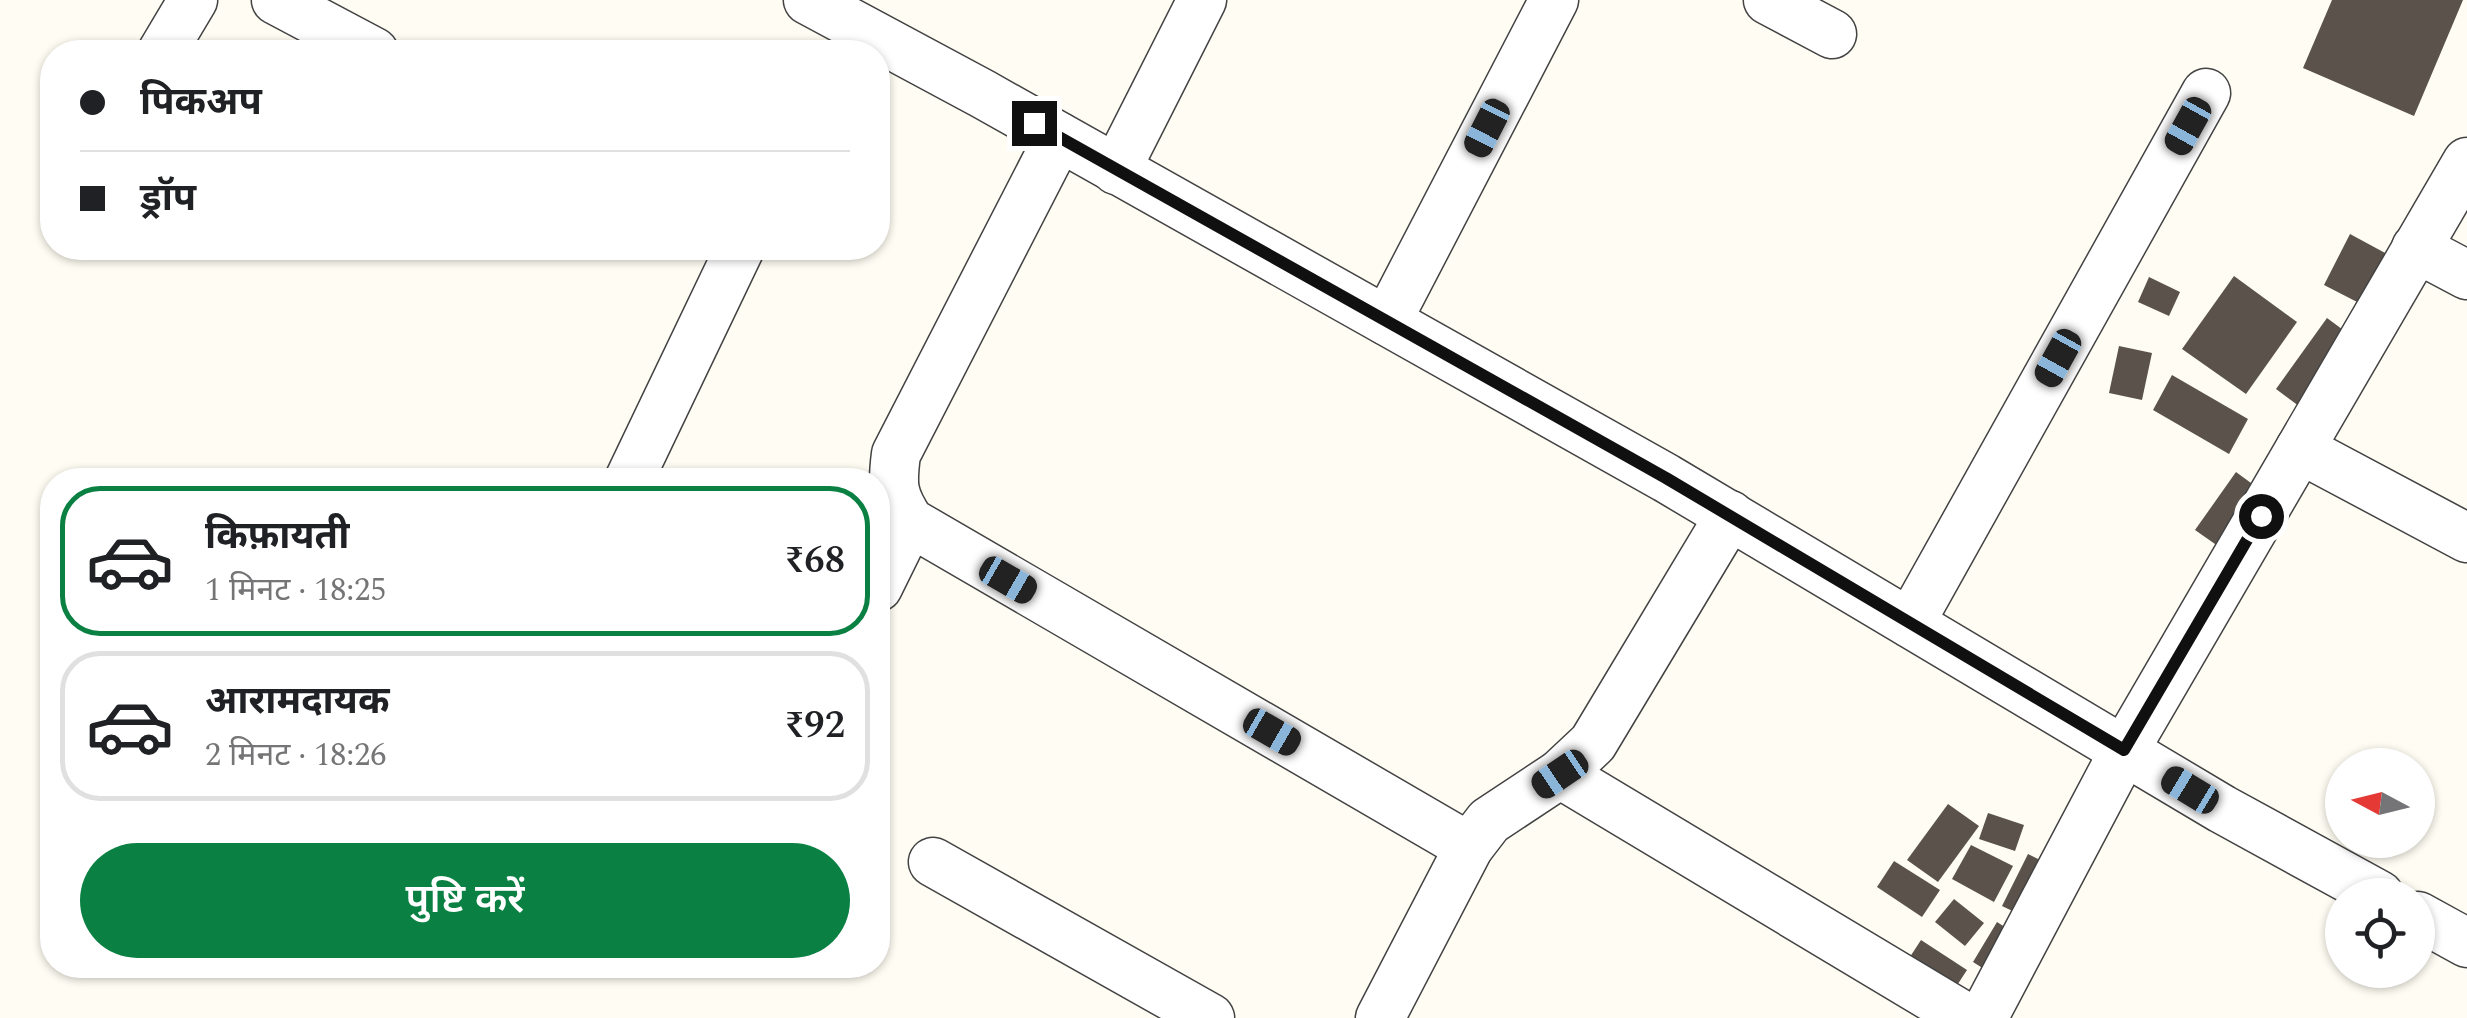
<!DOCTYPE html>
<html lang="hi">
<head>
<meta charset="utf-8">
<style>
	body { margin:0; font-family:Spectral,"Noto Sans Devanagari",serif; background:#f6f6f6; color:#202124; height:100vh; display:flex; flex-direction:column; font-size:38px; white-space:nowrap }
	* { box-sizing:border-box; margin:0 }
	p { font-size:32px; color:#757577 }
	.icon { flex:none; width:55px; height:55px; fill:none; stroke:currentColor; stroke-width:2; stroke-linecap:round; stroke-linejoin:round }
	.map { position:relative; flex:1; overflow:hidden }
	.sheet { position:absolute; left:40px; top:468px; width:850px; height:510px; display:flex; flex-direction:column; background:#fff; border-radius:40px; box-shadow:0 2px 8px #0004 }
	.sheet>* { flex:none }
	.top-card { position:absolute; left:40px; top:40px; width:850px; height:220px; border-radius:40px; box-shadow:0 2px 8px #0004; display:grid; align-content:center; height:220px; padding:0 40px; background:#fff }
	.needle { width:65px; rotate:277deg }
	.fabs { position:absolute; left:2325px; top:748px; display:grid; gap:20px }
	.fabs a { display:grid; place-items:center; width:110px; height:110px; border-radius:50%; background:#fff; box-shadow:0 2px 8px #0004; font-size:50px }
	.end { position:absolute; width:45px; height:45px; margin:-22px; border:12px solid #101010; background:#fff; box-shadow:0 0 0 5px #fff }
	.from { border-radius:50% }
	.car { position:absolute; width:30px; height:60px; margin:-30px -15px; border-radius:12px; box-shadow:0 0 8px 2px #0007; background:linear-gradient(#222 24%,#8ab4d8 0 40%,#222 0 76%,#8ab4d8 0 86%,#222 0) }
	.top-card b { display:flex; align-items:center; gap:35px; height:95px; font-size:38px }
	.top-card b+b { border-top:2px solid #e0e0e0 }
	.top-card i { width:25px; height:25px; background:#202124 }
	ul { padding:18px 0 0; list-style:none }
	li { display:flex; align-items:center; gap:30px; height:150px; margin:0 20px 15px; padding:0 20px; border:5px solid #e0e0e0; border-radius:40px }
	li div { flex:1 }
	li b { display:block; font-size:38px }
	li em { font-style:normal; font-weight:600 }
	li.current { border-color:#0b8043 }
	li>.icon { width:90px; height:90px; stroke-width:1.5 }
	.button { display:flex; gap:20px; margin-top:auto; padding:20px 40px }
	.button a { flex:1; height:115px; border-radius:60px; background:#0b8043; color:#fff; font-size:40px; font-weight:600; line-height:115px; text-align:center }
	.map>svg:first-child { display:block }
	.building { fill:#5a524b }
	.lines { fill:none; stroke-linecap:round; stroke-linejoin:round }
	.minor-casing { stroke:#434343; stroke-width:51 }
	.minor { stroke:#fff; stroke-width:48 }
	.route { stroke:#101010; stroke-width:12 }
</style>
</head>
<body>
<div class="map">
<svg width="2467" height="1018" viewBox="0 0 2467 1018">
	<rect width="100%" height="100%" fill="#fffdf3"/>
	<!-- building -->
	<g class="building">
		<polygon points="2332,0 2463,0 2414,116 2303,68"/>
		<polygon points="2350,234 2387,254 2361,304 2324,285"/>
		<polygon points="2234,276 2297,322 2246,394 2182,349"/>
		<polygon points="2149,277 2180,292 2169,316 2138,302"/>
		<polygon points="2327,318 2354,338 2303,409 2276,389"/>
		<polygon points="2119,346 2152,353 2142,400 2109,393"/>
		<polygon points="2172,375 2248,419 2229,454 2153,410"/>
		<polygon points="2236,472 2266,494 2225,551 2195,530"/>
		<polygon points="1948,804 1979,826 1938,882 1907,860"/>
		<polygon points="1988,813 2024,825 2015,851 1979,839"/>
		<polygon points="1971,845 2013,866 1994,902 1952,879"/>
		<polygon points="2028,854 2050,865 2025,917 2002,906"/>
		<polygon points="1894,861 1940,890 1922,917 1877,887"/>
		<polygon points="1954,899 1984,923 1965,946 1935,922"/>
		<polygon points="1997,922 2008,929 1984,969 1973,962"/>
		<polygon points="1921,940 1967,970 1952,993 1906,963"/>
	</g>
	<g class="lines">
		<defs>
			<g id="minor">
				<polyline points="276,0 374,52"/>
				<polyline points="808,0 983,94 1666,478 2222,809 2379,895"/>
				<polyline points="1768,0 1832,34"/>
				<polyline points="162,52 193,0"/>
				<path d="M 1059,137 L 896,454 C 892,485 892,495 910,522 L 1469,847"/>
				<polyline points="1116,170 1202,0"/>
				<polyline points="2416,248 2467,275"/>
				<polyline points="1387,321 1554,0"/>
				<polyline points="2300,449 2467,538"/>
				<polyline points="629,480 740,248"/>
				<polyline points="878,587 910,522"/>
				<polyline points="1910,623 2206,93"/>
				<polyline points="1560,774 1967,1018"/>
				<polyline points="933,862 1210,1018"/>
				<polyline points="2418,916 2467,943"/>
				<polyline points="1380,1018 1469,847 1489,821 1560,774 1593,743 1730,515"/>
				<polyline points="1983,1018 2124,751 2467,162"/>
			</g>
		</defs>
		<!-- minor casing -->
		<use href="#minor" class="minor-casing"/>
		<!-- minor -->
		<use href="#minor" class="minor"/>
	</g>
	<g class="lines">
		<!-- route -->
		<polyline class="route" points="1034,123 1666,478 2124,750 2261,516"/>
	</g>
</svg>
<div class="fabs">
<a><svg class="needle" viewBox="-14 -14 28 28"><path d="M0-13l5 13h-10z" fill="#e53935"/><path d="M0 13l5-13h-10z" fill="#757577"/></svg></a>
<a><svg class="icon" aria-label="locate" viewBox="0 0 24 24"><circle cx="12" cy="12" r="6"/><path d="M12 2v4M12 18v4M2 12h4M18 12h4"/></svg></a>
</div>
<i class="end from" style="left:2261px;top:516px"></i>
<i class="end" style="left:1034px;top:123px"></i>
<i class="car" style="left:2188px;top:126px;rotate:209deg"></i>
<i class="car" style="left:1487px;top:128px;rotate:207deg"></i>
<i class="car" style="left:2058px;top:358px;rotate:209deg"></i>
<i class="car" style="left:1008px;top:580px;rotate:120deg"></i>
<i class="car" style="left:1272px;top:732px;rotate:120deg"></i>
<i class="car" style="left:1560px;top:774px;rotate:236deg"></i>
<i class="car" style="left:2190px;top:790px;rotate:301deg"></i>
<div class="top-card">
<b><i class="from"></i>पिकअप</b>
<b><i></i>ड्रॉप</b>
</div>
<section class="sheet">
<ul>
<li class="current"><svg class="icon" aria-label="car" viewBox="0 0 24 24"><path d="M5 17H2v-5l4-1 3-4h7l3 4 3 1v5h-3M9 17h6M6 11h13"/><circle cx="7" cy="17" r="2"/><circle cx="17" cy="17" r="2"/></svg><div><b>किफ़ायती</b><p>1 मिनट · 18:25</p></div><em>₹68</em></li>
<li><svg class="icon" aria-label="car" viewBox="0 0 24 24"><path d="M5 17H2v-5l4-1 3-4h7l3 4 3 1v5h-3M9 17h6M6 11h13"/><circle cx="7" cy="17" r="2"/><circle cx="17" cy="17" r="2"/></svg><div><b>आरामदायक</b><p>2 मिनट · 18:26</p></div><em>₹92</em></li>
</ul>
<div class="button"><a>पुष्टि करें</a></div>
</section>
</div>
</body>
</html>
